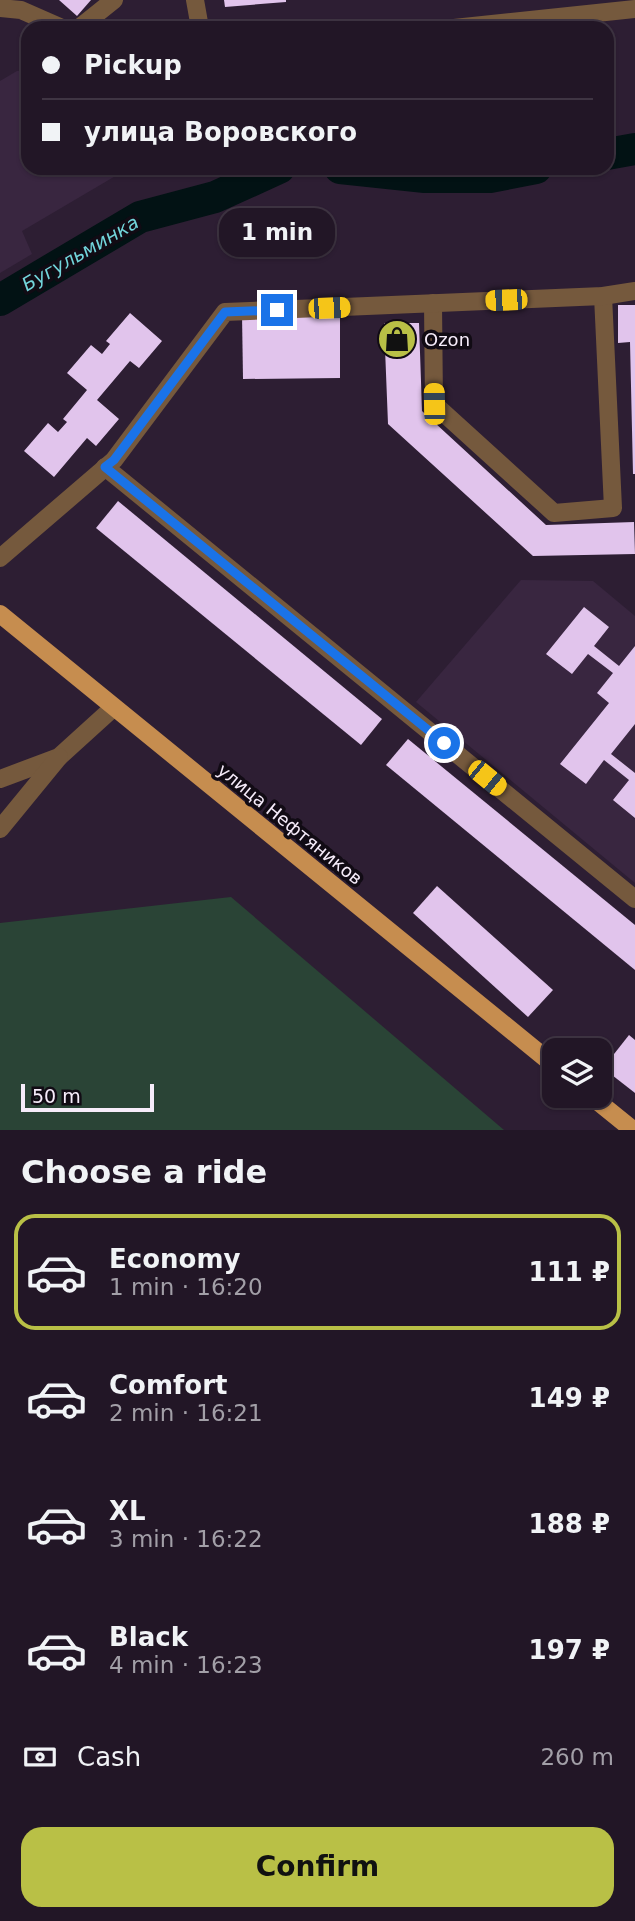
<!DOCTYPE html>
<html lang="en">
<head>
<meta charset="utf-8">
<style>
	body { margin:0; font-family:"DejaVu Sans",sans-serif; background:#2e2332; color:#f1f3f6; height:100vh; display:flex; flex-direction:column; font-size:26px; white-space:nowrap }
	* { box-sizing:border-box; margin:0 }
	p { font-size:23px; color:#a29fa7 }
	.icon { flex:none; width:38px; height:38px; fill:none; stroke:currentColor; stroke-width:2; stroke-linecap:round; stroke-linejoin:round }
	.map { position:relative; height:1130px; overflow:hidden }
	.details { display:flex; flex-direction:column; background:#221626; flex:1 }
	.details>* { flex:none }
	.banner { position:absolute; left:21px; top:21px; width:593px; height:154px; border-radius:21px; box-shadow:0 2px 5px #0004,0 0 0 2px #3f3543; display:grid; align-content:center; height:154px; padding:0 21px; background:#221626 }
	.controls { position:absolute; left:542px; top:1038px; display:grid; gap:14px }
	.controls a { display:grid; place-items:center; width:70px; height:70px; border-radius:14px; background:#221626; box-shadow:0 2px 5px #0004,0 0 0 2px #3f3543; font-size:35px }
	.scale { position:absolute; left:21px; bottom:18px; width:133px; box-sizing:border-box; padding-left:7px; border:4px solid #f6ecfa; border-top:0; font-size:19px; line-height:24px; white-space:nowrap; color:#f6ecfa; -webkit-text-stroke:5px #110b14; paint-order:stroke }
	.end { position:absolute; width:32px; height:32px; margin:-16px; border:9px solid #1a73e8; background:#fff; box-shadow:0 0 0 4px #fff }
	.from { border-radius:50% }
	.bubble { position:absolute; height:49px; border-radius:21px; background:#221626; box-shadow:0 2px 5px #0004,0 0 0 2px #3f3543; font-size:23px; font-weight:700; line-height:49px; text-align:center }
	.car { position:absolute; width:21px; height:42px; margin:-21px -10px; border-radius:9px; box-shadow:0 0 5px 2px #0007; background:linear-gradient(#f5c518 24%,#345 0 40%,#f5c518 0 76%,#345 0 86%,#f5c518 0) }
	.banner b { display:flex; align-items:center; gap:24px; height:66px; font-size:26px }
	.banner b+b { border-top:2px solid #3f3543 }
	.banner i { width:18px; height:18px; background:#f1f3f6 }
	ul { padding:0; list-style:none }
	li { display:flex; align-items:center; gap:21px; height:116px; margin:0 14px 10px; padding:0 7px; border:4px solid transparent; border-radius:21px }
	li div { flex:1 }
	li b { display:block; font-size:26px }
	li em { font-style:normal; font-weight:700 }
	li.selected { border-color:#b9c046 }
	li>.icon { width:63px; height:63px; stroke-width:1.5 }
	h2 { padding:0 21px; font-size:32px; line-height:84px }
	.pay { display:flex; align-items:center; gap:18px; height:77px; padding:0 21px; font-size:26px }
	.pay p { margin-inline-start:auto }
	.action { display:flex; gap:14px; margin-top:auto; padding:14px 21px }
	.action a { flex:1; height:80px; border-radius:21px; background:#b9c046; color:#111; font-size:28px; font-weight:700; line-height:80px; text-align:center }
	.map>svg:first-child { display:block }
	.built { fill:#392640 }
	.green { fill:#2a4436 }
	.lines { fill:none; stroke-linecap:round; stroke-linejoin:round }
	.river { stroke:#021214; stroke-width:32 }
	.building { fill:#e1c4ec }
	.minor { stroke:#75593d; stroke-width:18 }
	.major { stroke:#c68d4f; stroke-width:18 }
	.route { stroke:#1a73e8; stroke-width:9 }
	.labels { text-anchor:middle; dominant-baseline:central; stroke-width:7; stroke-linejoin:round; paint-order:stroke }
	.poi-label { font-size:18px; fill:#f6ecfa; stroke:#110b14; text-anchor:start }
	.street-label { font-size:18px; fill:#f6ecfa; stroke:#110b14 }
	.water-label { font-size:19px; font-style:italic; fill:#72d5db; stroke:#110b14 }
</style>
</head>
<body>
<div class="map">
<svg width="635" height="1130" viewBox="0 0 635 1130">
	<rect width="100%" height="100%" fill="#2d1e33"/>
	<!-- built -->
	<g class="built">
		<polygon points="28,70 28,168 129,168 22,231 32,254 0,273 0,81 17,71"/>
		<polygon points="521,580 593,581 635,616 635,883 416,702"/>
	</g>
	<!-- green -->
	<polygon class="green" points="231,897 504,1130 0,1130 0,923"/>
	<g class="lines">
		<!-- river -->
		<g class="river">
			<polyline points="607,154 635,149"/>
			<polyline points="340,168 425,177 490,177 536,168"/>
			<polyline points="0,300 140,217 215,197 279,168"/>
		</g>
	</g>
	<!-- building -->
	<g class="building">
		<polygon points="59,0 91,0 77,16"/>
		<polygon points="224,0 286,0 286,2 225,7"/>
		<polygon points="618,305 635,305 635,474 633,474 630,342 618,343"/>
		<polygon points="130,313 162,341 139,368 130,361 97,400 119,419 96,446 87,438 54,477 24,451 48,423 58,432 67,422 63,419 87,390 67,373 91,345 102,354 110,344 106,341"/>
		<polygon points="340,313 340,378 243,379 242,315"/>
		<polygon points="384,323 419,323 422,411 546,525 634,522 635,554 533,556 388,424"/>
		<polygon points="118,501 382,719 361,745 96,528"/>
		<polygon points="584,607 609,627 594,646 619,666 635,646 635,724 611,754 635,773 635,818 613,800 629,780 604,760 586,784 560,764 609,703 597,693 613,673 588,654 572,674 546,654"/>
		<polygon points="408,739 635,925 635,970 386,765"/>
		<polygon points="437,886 553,990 528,1017 413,913"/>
		<polygon points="629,1035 635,1040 635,1093 603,1068"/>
	</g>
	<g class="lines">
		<!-- minor -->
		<g class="minor">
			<polyline points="195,0 200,28"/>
			<polyline points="0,8 21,10 62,28"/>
			<polyline points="79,28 114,0"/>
			<polyline points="454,28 635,9"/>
			<polyline points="433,303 434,404 554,513 613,508 603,296"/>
			<polyline points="105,467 635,899"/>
			<polyline points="0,558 114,460 225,312 603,296 635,291"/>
			<polyline points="0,779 59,757 113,708"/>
			<polyline points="0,829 59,757"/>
		</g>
		<!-- major -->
		<g class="major">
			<polyline points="0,614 555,1066"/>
			<polyline points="591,1096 633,1130"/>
		</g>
	</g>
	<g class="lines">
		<!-- route -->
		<polyline class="route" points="277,310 225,312 114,460 105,467 444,743"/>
	</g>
	<!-- icons -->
	<defs>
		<symbol id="shop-disc" viewBox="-11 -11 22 22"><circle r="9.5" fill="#b9c046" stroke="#110b14"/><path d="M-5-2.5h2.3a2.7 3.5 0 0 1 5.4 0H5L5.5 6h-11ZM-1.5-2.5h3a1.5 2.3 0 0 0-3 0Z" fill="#111"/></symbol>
	</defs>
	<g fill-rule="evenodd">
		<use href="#shop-disc" x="375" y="317" width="44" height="44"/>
	</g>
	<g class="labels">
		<!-- poi labels -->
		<g class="poi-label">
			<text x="424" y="339">Ozon</text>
		</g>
		<!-- street labels -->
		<g class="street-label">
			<text transform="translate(290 824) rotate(39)">улица Нефтяников</text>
		</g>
		<!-- water labels -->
		<g class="water-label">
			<text transform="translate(80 253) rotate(-30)">Бугульминка</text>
		</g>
	</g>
</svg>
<div class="controls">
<a><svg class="icon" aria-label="layers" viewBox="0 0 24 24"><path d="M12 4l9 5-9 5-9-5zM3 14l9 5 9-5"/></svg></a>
</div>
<div class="scale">50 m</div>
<i class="end from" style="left:444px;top:743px"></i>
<i class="end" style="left:277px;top:310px"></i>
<div class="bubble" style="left:219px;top:208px;width:116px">1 min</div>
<i class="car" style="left:506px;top:300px;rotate:268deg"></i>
<i class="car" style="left:329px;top:308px;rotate:88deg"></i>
<i class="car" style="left:434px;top:404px;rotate:359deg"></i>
<i class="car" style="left:487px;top:778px;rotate:129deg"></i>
<div class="banner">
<b><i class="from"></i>Pickup</b>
<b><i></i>улица Воровского</b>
</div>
</div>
<section class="details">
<h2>Choose a ride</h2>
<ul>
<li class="selected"><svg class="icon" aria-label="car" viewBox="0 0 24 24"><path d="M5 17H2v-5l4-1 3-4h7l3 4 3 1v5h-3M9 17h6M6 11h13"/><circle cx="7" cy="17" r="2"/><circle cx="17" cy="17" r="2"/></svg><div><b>Economy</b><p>1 min · 16:20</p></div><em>111 ₽</em></li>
<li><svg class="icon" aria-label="car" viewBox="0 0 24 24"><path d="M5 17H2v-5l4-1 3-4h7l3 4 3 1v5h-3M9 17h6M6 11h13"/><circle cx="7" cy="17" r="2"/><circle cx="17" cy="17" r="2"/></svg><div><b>Comfort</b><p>2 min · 16:21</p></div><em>149 ₽</em></li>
<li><svg class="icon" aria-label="car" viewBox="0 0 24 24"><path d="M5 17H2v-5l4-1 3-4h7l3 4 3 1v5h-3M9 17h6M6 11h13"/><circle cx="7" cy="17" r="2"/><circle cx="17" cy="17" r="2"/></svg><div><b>XL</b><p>3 min · 16:22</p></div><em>188 ₽</em></li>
<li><svg class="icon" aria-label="car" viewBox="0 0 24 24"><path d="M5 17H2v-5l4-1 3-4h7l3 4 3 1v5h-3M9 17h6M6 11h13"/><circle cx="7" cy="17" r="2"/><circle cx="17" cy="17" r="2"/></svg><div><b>Black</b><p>4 min · 16:23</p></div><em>197 ₽</em></li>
</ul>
<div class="pay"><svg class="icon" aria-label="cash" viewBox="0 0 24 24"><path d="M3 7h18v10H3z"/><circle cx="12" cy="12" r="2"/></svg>Cash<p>260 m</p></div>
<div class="action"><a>Confirm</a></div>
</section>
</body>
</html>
